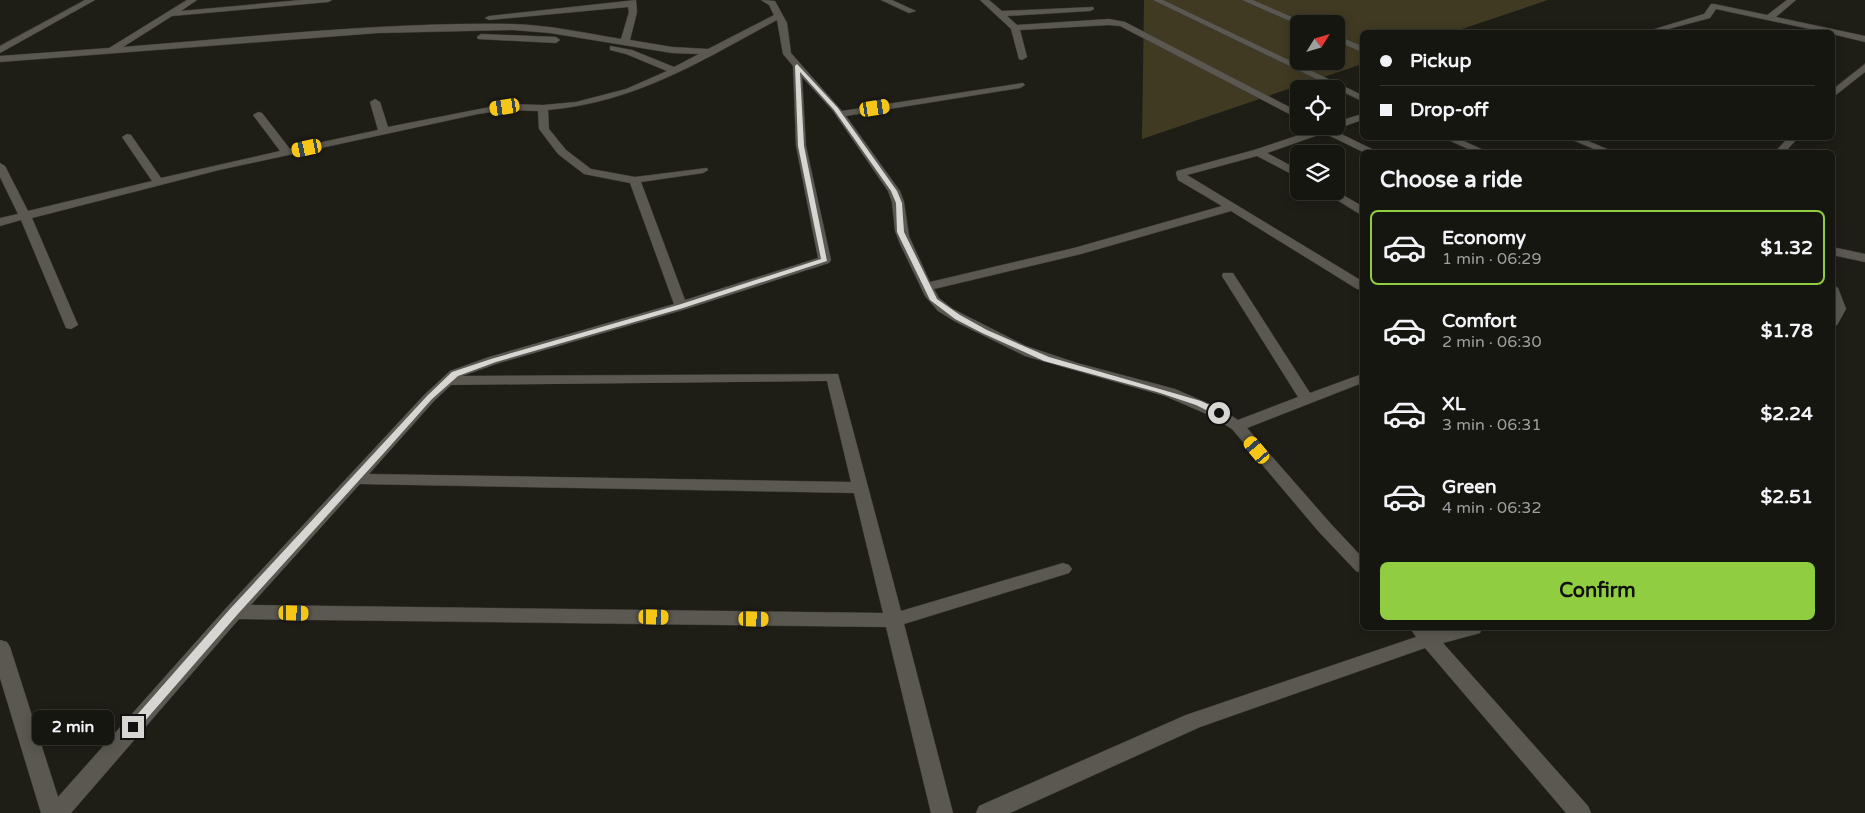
<!DOCTYPE html>
<html lang="en">
<head>
<meta charset="utf-8">
<style>
	body { margin:0; font-family:"Varela Round",sans-serif; background:#23231e; color:#f1f3f6; height:100vh; display:flex; flex-direction:column; font-size:19px; white-space:nowrap }
	* { box-sizing:border-box; margin:0 }
	p { font-size:16px; color:#9e9f9f }
	.icon { flex:none; width:28px; height:28px; fill:none; stroke:currentColor; stroke-width:2; stroke-linecap:round; stroke-linejoin:round }
	.map { position:relative; flex:1; overflow:hidden }
	.details { position:absolute; left:1360px; top:150px; width:475px; height:480px; display:flex; flex-direction:column; background:#161610; border-radius:8px; box-shadow:0 2px 12px #0003,0 0 0 1px #353530 }
	.details>* { flex:none }
	.guide { position:absolute; left:1360px; top:30px; width:475px; height:110px; border-radius:8px; box-shadow:0 2px 12px #0003,0 0 0 1px #353530; display:grid; align-content:center; height:110px; padding:0 20px; background:#161610 }
	.needle { width:32px; rotate:53deg }
	.tools { position:absolute; left:1290px; top:15px; display:grid; gap:10px }
	.tools a { display:grid; place-items:center; width:55px; height:55px; border-radius:8px; background:#161610; box-shadow:0 2px 12px #0003,0 0 0 1px #353530; font-size:25px }
	.end { position:absolute; width:22px; height:22px; margin:-11px; border:6px solid #d8d6d2; background:#111; box-shadow:0 0 0 2px #111 }
	.from { border-radius:50% }
	.bubble { position:absolute; height:35px; border-radius:8px; background:#161610; box-shadow:0 2px 12px #0003,0 0 0 1px #353530; font-size:16px; font-weight:800; line-height:35px; text-align:center }
	.car { position:absolute; width:15px; height:30px; margin:-15px -8px; border-radius:6px; box-shadow:0 0 4px 1px #0007; background:linear-gradient(#f5c518 24%,#345 0 40%,#f5c518 0 76%,#345 0 86%,#f5c518 0) }
	.guide b { display:flex; align-items:center; gap:18px; height:48px; font-size:19px }
	.guide b+b { border-top:1px solid #353530 }
	.guide i { width:12px; height:12px; background:#f1f3f6 }
	ul { padding:0; list-style:none }
	li { display:flex; align-items:center; gap:15px; height:75px; margin:0 10px 8px; padding:0 10px; border:2px solid transparent; border-radius:8px }
	li div { flex:1 }
	li b { display:block; font-size:19px }
	li em { font-style:normal; font-weight:800 }
	li.active { border-color:#90cd41 }
	li>.icon { width:45px; height:45px; stroke-width:1.5 }
	h2 { padding:0 20px; font-size:22px; line-height:60px }
	.primary-button { display:flex; gap:10px; margin-top:auto; padding:10px 20px }
	.primary-button a { flex:1; height:58px; border-radius:8px; background:#90cd41; color:#111; font-size:20px; font-weight:800; line-height:58px; text-align:center }
	.map>svg:first-child { display:block }
	.green { fill:#403a23; fill-rule:evenodd }
	.lines { fill:none; stroke-linecap:round; stroke-linejoin:round }
	.street-casing { stroke:#3a3935; stroke-width:1 }
	.street { fill:#5a5850; fill-rule:evenodd }
	.route { fill:#d8d6d2 }
</style>
</head>
<body>
<div class="map">
<svg width="1865" height="813" viewBox="0 0 1865 813">
	<rect width="100%" height="100%" fill="#1e1d16"/>
	<!-- green -->
	<path class="green" d="M 1144,0 L 1548,0 L 1453,32 L 1362,32 L 1362,64 L 1142,139 ZM 1299,24 L 1336,24 L 1336,61 L 1299,61 Z"/>
	<g class="lines">
		<defs>
			<g id="street">
				<polygon points="85,0 95,0 0,53 0,46"/>
				<path d="M 187,0 L 197,0 L 181,11 L 301,0 L 332,0 L 328,2 L 172,16 L 123,47 C 252,37 382,22 512,24 C 549,25 585,33 621,39 L 629,12 L 628,7 L 489,20 L 485,18 L 489,16 L 636,0 L 637,12 L 630,40 L 672,47 L 708,49 L 774,15 L 769,5 L 761,0 L 775,1 L 787,23 L 791,53 L 842,111 L 1023,83 L 1025,85 L 1020,88 L 846,116 L 900,191 L 904,202 L 909,236 L 930,282 L 1074,248 L 1222,206 L 1178,180 L 1176,173 L 1177,171 L 1254,150 L 1317,129 L 1317,126 L 1336,126 L 1336,122 L 1362,114 L 1362,120 L 1333,130 L 1374,150 L 1375,152 L 1363,152 L 1324,133 L 1267,153 L 1299,170 L 1299,178 L 1257,156 L 1187,175 L 1362,281 L 1362,290 L 1357,289 L 1231,211 L 1081,254 L 934,289 L 939,298 L 953,309 L 1026,346 L 1077,363 L 1175,389 L 1221,409 L 1238,420 L 1298,397 L 1222,276 L 1223,273 L 1233,273 L 1310,393 L 1362,374 L 1362,383 L 1247,428 L 1331,524 L 1362,557 L 1362,573 L 1356,571 L 1319,532 L 1232,429 L 1211,416 L 1165,396 L 1025,356 L 956,322 L 938,311 L 925,296 L 900,244 L 895,231 L 892,202 L 888,191 L 833,111 L 802,77 L 806,146 L 831,260 L 829,263 L 686,309 L 499,363 L 462,376 L 838,374 L 901,611 L 1063,563 L 1069,565 L 1072,569 L 1069,573 L 904,624 L 953,813 L 931,813 L 886,627 L 239,619 L 71,813 L 41,813 L 0,678 L 0,640 L 7,642 L 10,647 L 58,797 L 227,607 L 424,395 L 450,371 L 489,357 L 674,304 L 630,183 L 584,174 L 558,154 L 539,129 L 538,111 L 505,110 L 478,114 L 219,170 L 32,218 L 78,325 L 71,329 L 66,328 L 21,220 L 0,226 L 0,218 L 18,214 L 0,177 L 0,163 L 5,166 L 28,211 L 152,181 L 122,137 L 127,134 L 131,135 L 161,178 L 280,151 L 253,115 L 258,112 L 262,113 L 290,149 L 378,130 L 370,102 L 375,99 L 380,102 L 388,127 L 505,104 L 543,105 L 576,102 L 626,89 L 667,71 L 626,54 L 610,50 L 610,46 L 632,50 L 674,67 L 699,54 L 672,53 L 550,33 L 513,30 L 378,33 L 0,62 L 0,56 L 109,48 ZM 777,20 L 783,54 L 793,66 L 796,146 L 818,258 L 685,300 L 641,182 L 703,173 L 708,170 L 707,168 L 635,177 L 591,169 L 566,150 L 549,129 L 548,110 C 637,102 701,61 777,20 ZM 827,381 L 851,482 L 369,474 L 434,401 L 451,385 ZM 360,484 L 854,493 L 883,613 L 251,605 Z"/>
				<polygon points="881,0 892,0 916,11 909,13"/>
				<polygon points="980,0 989,0 1002,11 1093,7 1094,9 1090,11 1007,16 1017,25 1109,19 1125,22 1299,112 1299,119 1120,26 1109,25 1020,30 1027,57 1022,60 1019,59 1011,29"/>
				<polygon points="1153,0 1163,0 1362,95 1362,101"/>
				<polygon points="1242,0 1253,0 1308,24 1299,25"/>
				<polygon points="1787,0 1796,0 1776,17 1865,36 1865,42 1832,34 1832,32 1824,32 1716,9 1710,18 1657,32 1645,32 1704,14 1711,4 1714,4 1767,15"/>
				<polygon points="481,34 556,37 560,40 556,43 478,39 477,37"/>
				<polygon points="1336,35 1362,46 1362,52 1336,41"/>
				<polygon points="1865,64 1865,72 1832,98 1832,90"/>
				<polygon points="1444,138 1457,138 1488,152 1475,152"/>
				<polygon points="1568,138 1581,138 1614,152 1601,152"/>
				<polygon points="1788,138 1798,138 1785,152 1775,152"/>
				<polygon points="1323,191 1336,191 1362,206 1362,214 1358,213"/>
				<polygon points="1832,247 1865,254 1865,262 1832,255"/>
				<polygon points="1832,284 1838,288 1846,309 1837,325 1832,326"/>
				<polygon points="1410,628 1430,628 1433,631 1448,628 1482,628 1480,633 1443,643 1588,806 1591,813 1566,813 1425,648 1200,727 1010,813 976,813 979,806 1186,715 1416,637"/>
			</g>
		</defs>
		<!-- street casing -->
		<use href="#street" class="street-casing"/>
		<!-- street -->
		<use href="#street" class="street"/>
	</g>
	<!-- route -->
	<polygon class="route" points="797,64 838,108 897,191 902,203 904,232 937,299 960,315 987,330 1049,357 1201,401 1222,411 1222,415 1216,415 1196,405 1157,392 1044,361 982,333 955,319 930,300 897,232 896,203 891,191 834,110 800,72 804,146 827,261 683,308 496,362 458,376 432,399 383,454 237,615 137,730 129,730 127,727 129,724 230,609 427,396 452,372 491,359 678,305 821,259 798,146 795,66"/>
</svg>
<div class="tools">
<a><svg class="needle" viewBox="-14 -14 28 28"><path d="M0-13l5 13h-10z" fill="#e53935"/><path d="M0 13l5-13h-10z" fill="#9e9f9f"/></svg></a>
<a><svg class="icon" aria-label="locate" viewBox="0 0 24 24"><circle cx="12" cy="12" r="6"/><path d="M12 2v4M12 18v4M2 12h4M18 12h4"/></svg></a>
<a><svg class="icon" aria-label="layers" viewBox="0 0 24 24"><path d="M12 4l9 5-9 5-9-5zM3 14l9 5 9-5"/></svg></a>
</div>
<i class="end from" style="left:1219px;top:413px"></i>
<i class="end" style="left:133px;top:727px"></i>
<div class="bubble" style="left:32px;top:710px;width:82px">2 min</div>
<i class="car" style="left:505px;top:107px;rotate:261deg"></i>
<i class="car" style="left:875px;top:108px;rotate:81deg"></i>
<i class="car" style="left:307px;top:148px;rotate:258deg"></i>
<i class="car" style="left:1257px;top:450px;rotate:320deg"></i>
<i class="car" style="left:294px;top:613px;rotate:91deg"></i>
<i class="car" style="left:654px;top:617px;rotate:91deg"></i>
<i class="car" style="left:754px;top:619px;rotate:91deg"></i>
<div class="guide">
<b><i class="from"></i>Pickup</b>
<b><i></i>Drop-off</b>
</div>
<section class="details">
<h2>Choose a ride</h2>
<ul>
<li class="active"><svg class="icon" aria-label="car" viewBox="0 0 24 24"><path d="M5 17H2v-5l4-1 3-4h7l3 4 3 1v5h-3M9 17h6M6 11h13"/><circle cx="7" cy="17" r="2"/><circle cx="17" cy="17" r="2"/></svg><div><b>Economy</b><p>1 min · 06:29</p></div><em>$1.32</em></li>
<li><svg class="icon" aria-label="car" viewBox="0 0 24 24"><path d="M5 17H2v-5l4-1 3-4h7l3 4 3 1v5h-3M9 17h6M6 11h13"/><circle cx="7" cy="17" r="2"/><circle cx="17" cy="17" r="2"/></svg><div><b>Comfort</b><p>2 min · 06:30</p></div><em>$1.78</em></li>
<li><svg class="icon" aria-label="car" viewBox="0 0 24 24"><path d="M5 17H2v-5l4-1 3-4h7l3 4 3 1v5h-3M9 17h6M6 11h13"/><circle cx="7" cy="17" r="2"/><circle cx="17" cy="17" r="2"/></svg><div><b>XL</b><p>3 min · 06:31</p></div><em>$2.24</em></li>
<li><svg class="icon" aria-label="car" viewBox="0 0 24 24"><path d="M5 17H2v-5l4-1 3-4h7l3 4 3 1v5h-3M9 17h6M6 11h13"/><circle cx="7" cy="17" r="2"/><circle cx="17" cy="17" r="2"/></svg><div><b>Green</b><p>4 min · 06:32</p></div><em>$2.51</em></li>
</ul>
<div class="primary-button"><a>Confirm</a></div>
</section>
</div>
</body>
</html>
